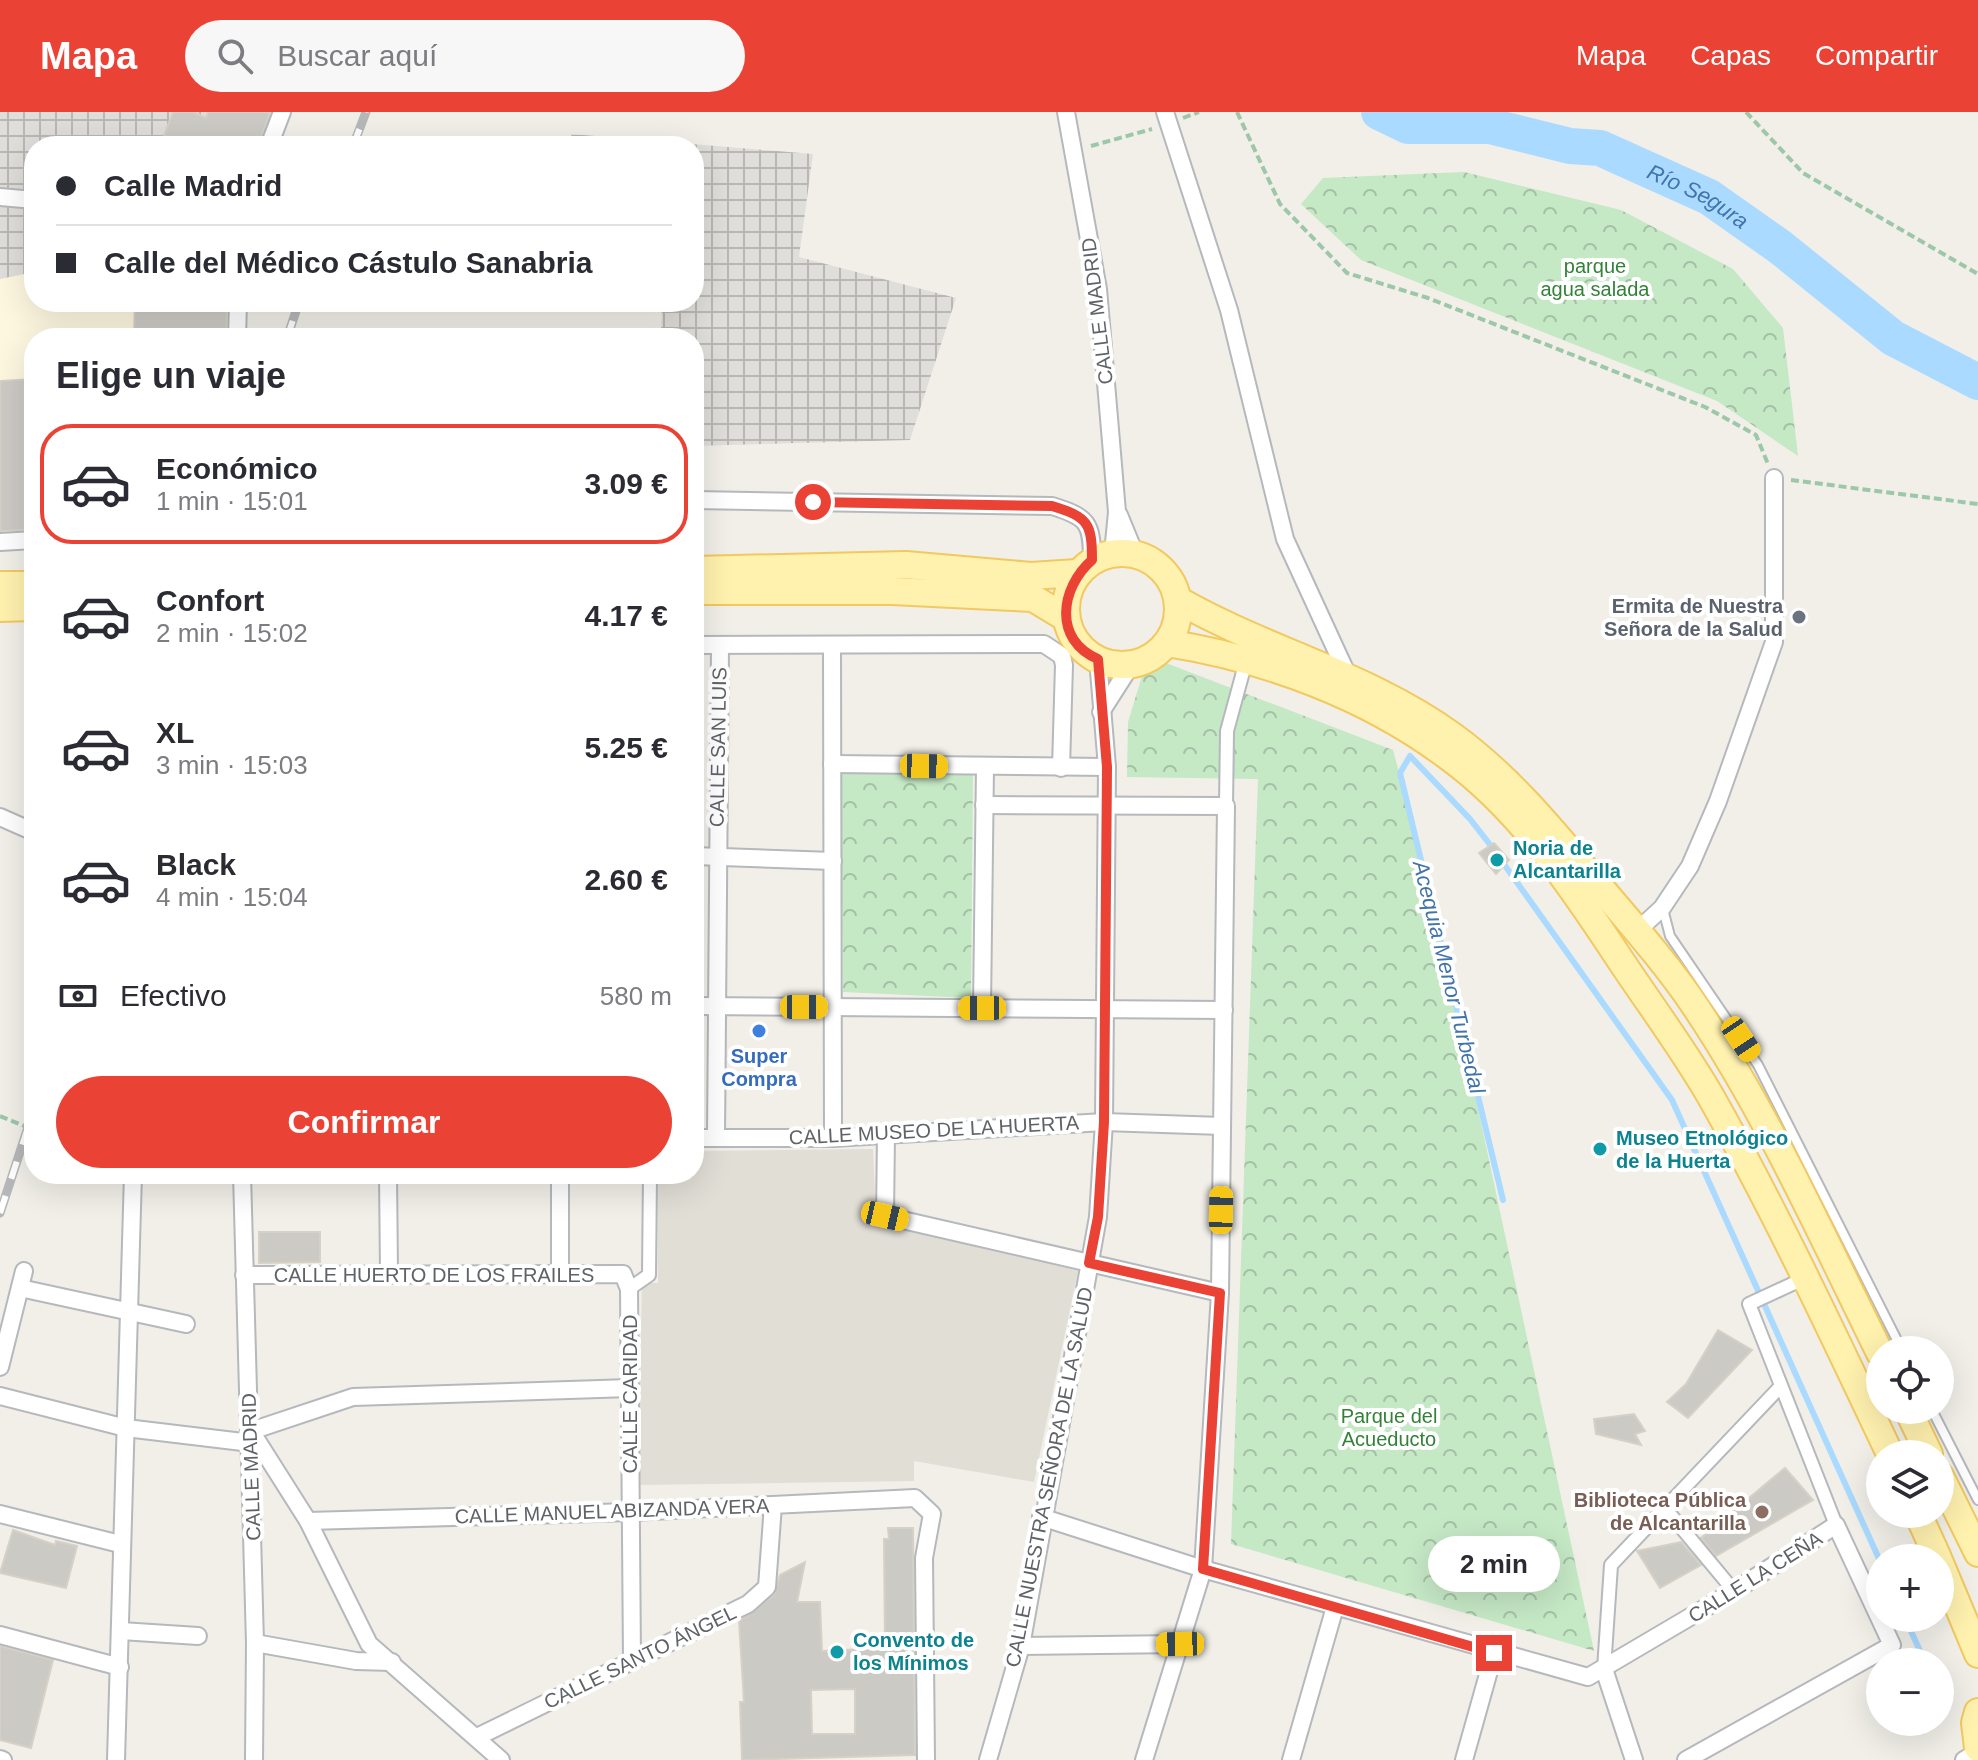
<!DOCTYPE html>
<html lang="es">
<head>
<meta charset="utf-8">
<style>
	body { margin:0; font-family:Helvetica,sans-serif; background:#f7f7f7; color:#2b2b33; height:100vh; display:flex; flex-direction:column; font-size:30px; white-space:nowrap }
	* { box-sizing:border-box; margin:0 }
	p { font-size:26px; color:#7c7c81 }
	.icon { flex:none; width:44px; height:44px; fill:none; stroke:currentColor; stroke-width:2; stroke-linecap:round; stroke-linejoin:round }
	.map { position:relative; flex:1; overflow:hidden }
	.panel { position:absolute; left:24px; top:216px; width:680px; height:856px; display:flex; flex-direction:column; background:#fff; border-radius:32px; box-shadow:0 8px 32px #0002 }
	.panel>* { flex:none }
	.top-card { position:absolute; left:24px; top:24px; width:680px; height:176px; border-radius:32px; box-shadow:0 8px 32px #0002; display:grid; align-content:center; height:176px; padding:0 32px; background:#fff }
	.controls { position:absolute; left:1866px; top:1224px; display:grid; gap:16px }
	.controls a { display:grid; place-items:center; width:88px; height:88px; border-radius:50%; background:#fff; box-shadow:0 8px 32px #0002; font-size:40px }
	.end { position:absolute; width:36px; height:36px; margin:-18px; border:10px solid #ea4335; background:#fff; box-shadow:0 0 0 4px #fff }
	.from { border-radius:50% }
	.bubble { position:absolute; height:56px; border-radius:28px; background:#fff; box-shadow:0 8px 32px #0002; font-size:26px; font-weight:700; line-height:56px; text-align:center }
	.car { position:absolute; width:24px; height:48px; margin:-24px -12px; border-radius:10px; box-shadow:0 0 6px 2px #0007; background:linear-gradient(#f5c518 24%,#345 0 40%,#f5c518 0 76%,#345 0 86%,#f5c518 0) }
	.top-card b { display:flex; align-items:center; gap:28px; height:76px; font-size:30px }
	.top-card b+b { border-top:2px solid #e1e1e2 }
	.top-card i { width:20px; height:20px; background:#2b2b33 }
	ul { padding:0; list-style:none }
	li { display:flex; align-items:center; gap:24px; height:120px; margin:0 16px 12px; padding:0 16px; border:4px solid transparent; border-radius:32px }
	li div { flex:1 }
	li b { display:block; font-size:30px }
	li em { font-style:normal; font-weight:700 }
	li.current { border-color:#ea4335 }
	li>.icon { width:72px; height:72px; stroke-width:1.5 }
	h2 { padding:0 32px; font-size:36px; line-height:96px }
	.pay { display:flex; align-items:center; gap:20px; height:88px; padding:0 32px; font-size:30px }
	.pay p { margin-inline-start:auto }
	.action { display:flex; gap:16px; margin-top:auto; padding:16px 32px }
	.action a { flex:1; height:92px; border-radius:48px; background:#ea4335; color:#fff; font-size:32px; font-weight:700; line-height:92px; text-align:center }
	header { display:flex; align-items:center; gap:48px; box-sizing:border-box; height:112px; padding:0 40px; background:#ea4335; color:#fff }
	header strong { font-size:38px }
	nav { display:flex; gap:44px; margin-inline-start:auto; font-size:28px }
	.search { width:560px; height:72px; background:#f7f7f7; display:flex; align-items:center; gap:20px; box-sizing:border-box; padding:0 28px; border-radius:44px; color:#7c7c81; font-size:30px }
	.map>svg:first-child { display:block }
	.commercial { fill:#fef7e0 }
	.industrial { fill:url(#industrial-grid) }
	.education { fill:#e1ded6 }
	.park { fill:url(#park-crowns) }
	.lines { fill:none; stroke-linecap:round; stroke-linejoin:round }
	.stream { stroke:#aadaff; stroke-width:6 }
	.river { stroke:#aadaff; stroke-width:36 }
	.building { fill:#cccac5; stroke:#d6d1c6; stroke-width:2; fill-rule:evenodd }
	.service-casing { stroke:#b5b8bc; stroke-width:12 }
	.pedestrian-casing { stroke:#b5b8bc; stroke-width:16 }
	.minor-casing { stroke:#b5b8bc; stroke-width:20 }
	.primary-casing { stroke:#f2c960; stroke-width:30 }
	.path { stroke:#9cc7a9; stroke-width:4; stroke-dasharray:8 4; stroke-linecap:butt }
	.service { stroke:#fff; stroke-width:8 }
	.pedestrian { stroke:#fff; stroke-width:12 }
	.minor { stroke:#fff; stroke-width:16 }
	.primary { stroke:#fff2af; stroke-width:26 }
	.rail-casing { stroke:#b6b7b8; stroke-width:9 }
	.rail { stroke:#fff; stroke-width:6; stroke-dasharray:18; stroke-linecap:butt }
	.path-bridge { stroke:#9cc7a9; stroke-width:4; stroke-dasharray:8 4; stroke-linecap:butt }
	.route { stroke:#ea4335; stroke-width:10 }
	.worship-dot { fill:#6b7280; stroke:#fff; stroke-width:3 }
	.culture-dot { fill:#0f9aa8; stroke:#fff; stroke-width:3 }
	.shop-dot { fill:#3f7fe0; stroke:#fff; stroke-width:3 }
	.education-dot { fill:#8d6e63; stroke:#fff; stroke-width:3 }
	.labels { text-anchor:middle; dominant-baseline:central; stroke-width:8; stroke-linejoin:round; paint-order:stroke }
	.park-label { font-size:20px; fill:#348238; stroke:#fff }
	.street-label { font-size:20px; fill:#5f6368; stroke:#fff }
	.worship-label { font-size:20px; font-weight:bold; fill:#5b616d; stroke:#fff; text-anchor:end }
	.culture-label { font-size:20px; font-weight:bold; fill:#0d838f; stroke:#fff; text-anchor:start }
	.shop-label { font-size:20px; font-weight:bold; fill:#366cbe; stroke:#fff }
	.education-label { font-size:20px; font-weight:bold; fill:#785e54; stroke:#fff; text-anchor:end }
	.water-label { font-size:22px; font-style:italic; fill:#4174aa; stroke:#fff }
</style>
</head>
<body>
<header>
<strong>Mapa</strong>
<div class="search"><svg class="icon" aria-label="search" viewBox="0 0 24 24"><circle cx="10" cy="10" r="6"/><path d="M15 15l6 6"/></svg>Buscar aquí</div>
<nav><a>Mapa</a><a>Capas</a><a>Compartir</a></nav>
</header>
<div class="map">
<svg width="1978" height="1648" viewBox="0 0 1978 1648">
	<defs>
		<pattern id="industrial-grid" width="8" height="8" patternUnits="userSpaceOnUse" patternTransform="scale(2)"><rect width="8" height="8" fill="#e0deda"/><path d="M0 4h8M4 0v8" fill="none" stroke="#b9b8b5"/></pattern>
		<pattern id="park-crowns" width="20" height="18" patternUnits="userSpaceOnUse" patternTransform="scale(2)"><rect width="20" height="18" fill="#c5e8c5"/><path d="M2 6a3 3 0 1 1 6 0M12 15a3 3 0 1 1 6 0" fill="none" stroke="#a3c0a4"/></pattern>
	</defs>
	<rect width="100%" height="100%" fill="#f1efe8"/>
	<!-- commercial -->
	<polygon class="commercial" points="34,160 34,190 236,190 233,226 34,226 34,426 0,426 0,167"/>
	<!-- industrial -->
	<g class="industrial">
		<polygon points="0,0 291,0 280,34 34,34 34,160 0,167"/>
		<polygon points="571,22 813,42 799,145 956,186 910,328 694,334 694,226 661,226 662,190 694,190 694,34 573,34"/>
	</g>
	<!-- education -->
	<polygon class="education" points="873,1037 876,1107 1078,1159 1034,1370 914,1349 914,1369 638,1373 642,1171 658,1171 657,1062 694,1062 694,1039"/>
	<!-- park -->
	<g class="park">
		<polygon points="1464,60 1621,98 1733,157 1783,216 1798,344 1717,289 1361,148 1301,92 1323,66"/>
		<polygon points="1166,551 1393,638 1434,791 1594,1539 1231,1432 1258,667 1127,665 1128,610 1143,561"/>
		<polygon points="841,657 973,660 971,886 843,880"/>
	</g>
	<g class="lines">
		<!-- stream -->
		<g class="stream">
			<polyline points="1495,739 1470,707 1410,644 1400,661 1503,1088"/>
			<polyline points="1501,748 1672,988 1880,1449"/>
			<polyline points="1905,1506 1925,1550"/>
			<polyline points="1940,1583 1946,1597"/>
		</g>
		<!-- river -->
		<path class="river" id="s1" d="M 1379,0 L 1408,14 L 1490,14 L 1570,34 L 1600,36 L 1709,85 L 1780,135 L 1893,226 L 1978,270"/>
	</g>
	<!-- building -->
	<g class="building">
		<polygon points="173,0 193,0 206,6 208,0 270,0 258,34 160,34"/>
		<polygon points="135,190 227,190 226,226 134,226"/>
		<polygon points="34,267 34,417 0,419 0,269"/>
		<polygon points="1494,731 1509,748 1496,762 1479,741"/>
		<polygon points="259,1120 320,1120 320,1150 259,1151"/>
		<polygon points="1718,1218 1752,1238 1688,1306 1667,1290 1686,1272"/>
		<polygon points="1634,1302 1645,1319 1635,1322 1641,1333 1596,1322 1594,1307"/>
		<polygon points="1785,1356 1813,1388 1716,1444 1701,1426"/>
		<path d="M 888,1416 L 913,1416 L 915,1643 L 742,1648 L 740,1590 L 744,1590 L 739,1509 L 774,1483 L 780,1463 L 805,1450 L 797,1490 L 820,1490 L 822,1539 L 885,1536 L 884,1427 L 889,1427 ZM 855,1577 L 855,1622 L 812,1622 L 811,1578 Z"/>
		<polygon points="13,1418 55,1433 56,1429 77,1434 66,1476 0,1461"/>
		<polygon points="1681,1430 1701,1453 1660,1476 1637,1439"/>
		<polygon points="0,1534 53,1548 31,1636 0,1628"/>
	</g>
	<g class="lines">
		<defs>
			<g id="service">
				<polyline points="1663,797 1670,824 1758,953 1902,1238"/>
				<polyline points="1932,1298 1978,1388"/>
			</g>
			<g id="pedestrian">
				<polyline points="1226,694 1227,619 1246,549"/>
				<polyline points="1803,1167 1749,1192 1836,1413"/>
				<polyline points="629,1177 649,1163 650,1062"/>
				<polyline points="1734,1479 1665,1396 1781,1274"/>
				<polyline points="1604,1557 1611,1453 1665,1396"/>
			</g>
			<g id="minor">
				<polyline points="1066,0 1098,177 1117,400 1113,441"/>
				<polyline points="1165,0 1229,198 1285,427 1348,564"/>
				<polyline points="269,34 282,0"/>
				<polyline points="0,85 34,88"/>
				<polyline points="237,226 238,190"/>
				<path d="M 694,388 L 1052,394 C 1088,405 1092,411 1092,448"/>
				<polyline points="1119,403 1135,442"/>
				<polyline points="0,430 34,428"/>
				<polyline points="694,533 1044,532 1062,544 1064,553 1061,656"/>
				<polyline points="832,533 833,1026"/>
				<polyline points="1101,600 1131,553"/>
				<polyline points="832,652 1107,655"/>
				<polyline points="984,693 1226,694 1220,1181 1203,1457 1144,1648"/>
				<polyline points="0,705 34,720"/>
				<polyline points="694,744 833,749"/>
				<polyline points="1637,819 1662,796 1690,754 1718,689 1774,530 1774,366"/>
				<polyline points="694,894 1224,898"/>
				<polyline points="982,896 985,655"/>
				<polyline points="886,1022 885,1104 1220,1181"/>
				<polyline points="694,1026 833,1026 1104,1010 1222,1014"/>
				<polyline points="716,1026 720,533"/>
				<polyline points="242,1062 255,1531 254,1648"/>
				<polyline points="388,1062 389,1160"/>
				<polyline points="244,1163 623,1162 629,1177 632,1548"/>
				<polyline points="560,1164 560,1062"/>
				<polyline points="20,1176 186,1212"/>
				<polyline points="0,1255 24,1159"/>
				<polyline points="0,1284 126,1316 251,1331"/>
				<polyline points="0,1402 120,1432"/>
				<polyline points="1041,1405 1203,1457 1588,1565 1734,1479 1836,1413 1892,1533 1686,1648"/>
				<polyline points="308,1409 631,1400 915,1386 932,1402 924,1446 926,1648"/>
				<polyline points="121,1519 198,1524"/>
				<polyline points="0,1523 120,1555"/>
				<polyline points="255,1531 356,1549 392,1550"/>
				<polyline points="1021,1534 1180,1532"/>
				<polyline points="1604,1557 1634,1648"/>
				<polyline points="477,1625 748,1492 767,1475 773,1393"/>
				<polyline points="0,1647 3,1648"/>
				<polyline points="116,1648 133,1062"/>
				<polyline points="501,1648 369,1532 308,1409 251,1319 353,1285 630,1276"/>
				<polyline points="988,1648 1021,1534 1098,1105 1104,1010 1107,655 1098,547"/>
				<polyline points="1291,1648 1335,1495"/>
				<polyline points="1464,1648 1494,1541"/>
				<polyline points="1964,1648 1978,1640"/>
			</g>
			<g id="primary">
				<circle cx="1122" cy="497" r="56"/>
				<polyline points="694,458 906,453 1031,464 1077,461"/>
				<polyline points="0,473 34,473"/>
				<polyline points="694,479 892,479 1033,486 1066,506"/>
				<path d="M 1178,488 C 1267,539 1369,563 1454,625 C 1506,663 1548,713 1589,762 C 1625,805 1664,848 1695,894 C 1768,1003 1822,1124 1880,1241"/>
				<polyline points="0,496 34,495"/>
				<path d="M 1167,531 C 1267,547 1368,584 1450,646 C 1521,698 1573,776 1621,849 C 1651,894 1684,938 1711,985 C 1776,1100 1833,1222 1890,1342"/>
				<polyline points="1908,1298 1929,1342"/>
				<polyline points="1940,1364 1978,1441"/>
				<polyline points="1918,1402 1938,1446"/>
				<polyline points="1940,1451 1978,1542"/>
				<polyline points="1978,1600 1975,1611 1978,1636"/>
			</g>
		</defs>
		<!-- service casing -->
		<use href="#service" class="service-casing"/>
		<!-- pedestrian casing -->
		<use href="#pedestrian" class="pedestrian-casing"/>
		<!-- minor casing -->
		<use href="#minor" class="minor-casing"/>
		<!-- primary casing -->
		<use href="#primary" class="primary-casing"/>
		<!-- path -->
		<g class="path">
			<polyline points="1237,0 1280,92 1347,161 1428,186 1705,295 1756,323 1768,352"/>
			<polyline points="1746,0 1803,61 1978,162"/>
			<polyline points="1183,6 1199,0"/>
			<polyline points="1091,34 1152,17"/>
			<polyline points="1791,368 1978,392"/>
		</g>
		<!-- service -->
		<use href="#service" class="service"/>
		<!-- pedestrian -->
		<use href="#pedestrian" class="pedestrian"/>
		<!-- minor -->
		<use href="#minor" class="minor"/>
		<!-- primary -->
		<use href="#primary" class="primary"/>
		<defs>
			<g id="rail">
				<polyline points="353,34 366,0"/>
				<polyline points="287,226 299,190"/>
				<polyline points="0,1101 34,997"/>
			</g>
		</defs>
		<!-- rail casing -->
		<use href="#rail" class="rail-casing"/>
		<!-- rail -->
		<use href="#rail" class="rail"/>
		<!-- path-bridge -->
		<polyline class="path-bridge" points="0,1004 34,1018"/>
	</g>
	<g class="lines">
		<!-- route -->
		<path class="route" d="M 813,390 L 1052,394 C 1088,405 1092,411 1092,448 C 1060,476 1053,528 1098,547 L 1107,655 L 1104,1010 L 1098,1105 L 1089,1151 L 1220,1181 L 1203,1457 L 1494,1541"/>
	</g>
	<!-- markers -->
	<circle class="worship-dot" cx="1799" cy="505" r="8"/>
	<g class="culture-dot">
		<circle cx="1497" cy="748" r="8"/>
		<circle cx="1600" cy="1037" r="8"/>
		<circle cx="837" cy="1540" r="8"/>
	</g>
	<circle class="shop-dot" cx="759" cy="919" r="8"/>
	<circle class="education-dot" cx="1762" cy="1400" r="8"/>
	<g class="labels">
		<!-- park labels -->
		<g class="park-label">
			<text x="1595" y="154">parque<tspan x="1595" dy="23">agua salada</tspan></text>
			<text x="1389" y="1304">Parque del<tspan x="1389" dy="23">Acueducto</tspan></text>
		</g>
		<!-- street labels -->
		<g class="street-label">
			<text transform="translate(1097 199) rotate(-97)">CALLE MADRID</text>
			<text transform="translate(718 635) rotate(-89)">CALLE SAN LUIS</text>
			<text transform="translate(934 1018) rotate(-3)">CALLE MUSEO DE LA HUERTA</text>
			<text x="434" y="1163">CALLE HUERTO DE LOS FRAILES</text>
			<text transform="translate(630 1282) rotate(-90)">CALLE CARIDAD</text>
			<text transform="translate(251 1355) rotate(-92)">CALLE MADRID</text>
			<text transform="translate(1049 1365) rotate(-79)">CALLE NUESTRA SEÑORA DE LA SALUD</text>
			<text transform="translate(612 1399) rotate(-2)">CALLE MANUEL ABIZANDA VERA</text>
			<text transform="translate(1755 1465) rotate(-32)">CALLE LA CEÑA</text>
			<text transform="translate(640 1545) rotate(-26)">CALLE SANTO ÁNGEL</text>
		</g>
		<!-- worship labels -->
		<g class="worship-label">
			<text x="1783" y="494">Ermita de Nuestra<tspan x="1783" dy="23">Señora de la Salud</tspan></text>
		</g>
		<!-- culture labels -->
		<g class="culture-label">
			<text x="1513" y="736">Noria de<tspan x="1513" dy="23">Alcantarilla</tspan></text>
			<text x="1616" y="1026">Museo Etnológico<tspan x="1616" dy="23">de la Huerta</tspan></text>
			<text x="853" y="1528">Convento de<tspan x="853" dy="23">los Mínimos</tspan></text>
		</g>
		<!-- shop labels -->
		<g class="shop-label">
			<text x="759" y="944">Super<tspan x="759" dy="23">Compra</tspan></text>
		</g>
		<!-- education labels -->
		<g class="education-label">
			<text x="1746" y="1388">Biblioteca Pública<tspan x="1746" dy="23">de Alcantarilla</tspan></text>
		</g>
		<!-- water labels -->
		<g class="water-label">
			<text stroke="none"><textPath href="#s1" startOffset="336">Río Segura</textPath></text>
			<text transform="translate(1449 865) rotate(76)">Acequia Menor Turbedal</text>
		</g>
	</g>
</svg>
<div class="controls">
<a><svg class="icon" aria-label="locate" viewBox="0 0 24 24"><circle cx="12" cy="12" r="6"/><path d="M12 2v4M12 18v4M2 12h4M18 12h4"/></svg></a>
<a><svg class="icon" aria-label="layers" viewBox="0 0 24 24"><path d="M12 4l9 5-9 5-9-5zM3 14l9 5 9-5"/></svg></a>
<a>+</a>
<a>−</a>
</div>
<i class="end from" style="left:813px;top:390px"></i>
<i class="end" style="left:1494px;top:1541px"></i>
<div class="bubble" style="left:1428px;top:1424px;width:132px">2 min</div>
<i class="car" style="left:924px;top:654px;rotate:91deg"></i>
<i class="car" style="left:804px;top:895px;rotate:90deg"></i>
<i class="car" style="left:982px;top:896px;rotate:270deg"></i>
<i class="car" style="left:1741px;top:927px;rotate:146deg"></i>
<i class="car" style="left:1221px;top:1098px;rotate:1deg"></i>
<i class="car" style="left:885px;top:1104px;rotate:103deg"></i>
<i class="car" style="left:1180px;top:1532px;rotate:269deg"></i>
<div class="top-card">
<b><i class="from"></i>Calle Madrid</b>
<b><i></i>Calle del Médico Cástulo Sanabria</b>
</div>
<section class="panel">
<h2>Elige un viaje</h2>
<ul>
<li class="current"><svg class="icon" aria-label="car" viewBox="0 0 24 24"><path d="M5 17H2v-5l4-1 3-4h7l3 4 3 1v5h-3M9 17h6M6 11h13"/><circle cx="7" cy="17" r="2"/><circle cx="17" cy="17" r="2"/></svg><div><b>Económico</b><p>1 min · 15:01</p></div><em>3.09 €</em></li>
<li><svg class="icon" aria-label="car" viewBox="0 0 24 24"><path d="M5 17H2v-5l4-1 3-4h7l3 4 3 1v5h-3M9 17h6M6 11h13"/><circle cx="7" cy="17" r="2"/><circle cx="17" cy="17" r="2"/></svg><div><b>Confort</b><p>2 min · 15:02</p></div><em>4.17 €</em></li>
<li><svg class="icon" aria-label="car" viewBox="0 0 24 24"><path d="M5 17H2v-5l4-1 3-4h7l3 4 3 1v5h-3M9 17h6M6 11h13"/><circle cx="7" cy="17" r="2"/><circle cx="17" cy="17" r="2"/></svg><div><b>XL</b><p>3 min · 15:03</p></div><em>5.25 €</em></li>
<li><svg class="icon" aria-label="car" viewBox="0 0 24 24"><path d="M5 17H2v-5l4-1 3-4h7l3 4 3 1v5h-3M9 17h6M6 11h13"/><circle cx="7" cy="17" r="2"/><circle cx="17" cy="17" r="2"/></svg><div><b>Black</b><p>4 min · 15:04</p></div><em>2.60 €</em></li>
</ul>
<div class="pay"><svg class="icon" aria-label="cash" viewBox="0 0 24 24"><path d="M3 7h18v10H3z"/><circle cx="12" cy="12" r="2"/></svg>Efectivo<p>580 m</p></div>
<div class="action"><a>Confirmar</a></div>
</section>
</div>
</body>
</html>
